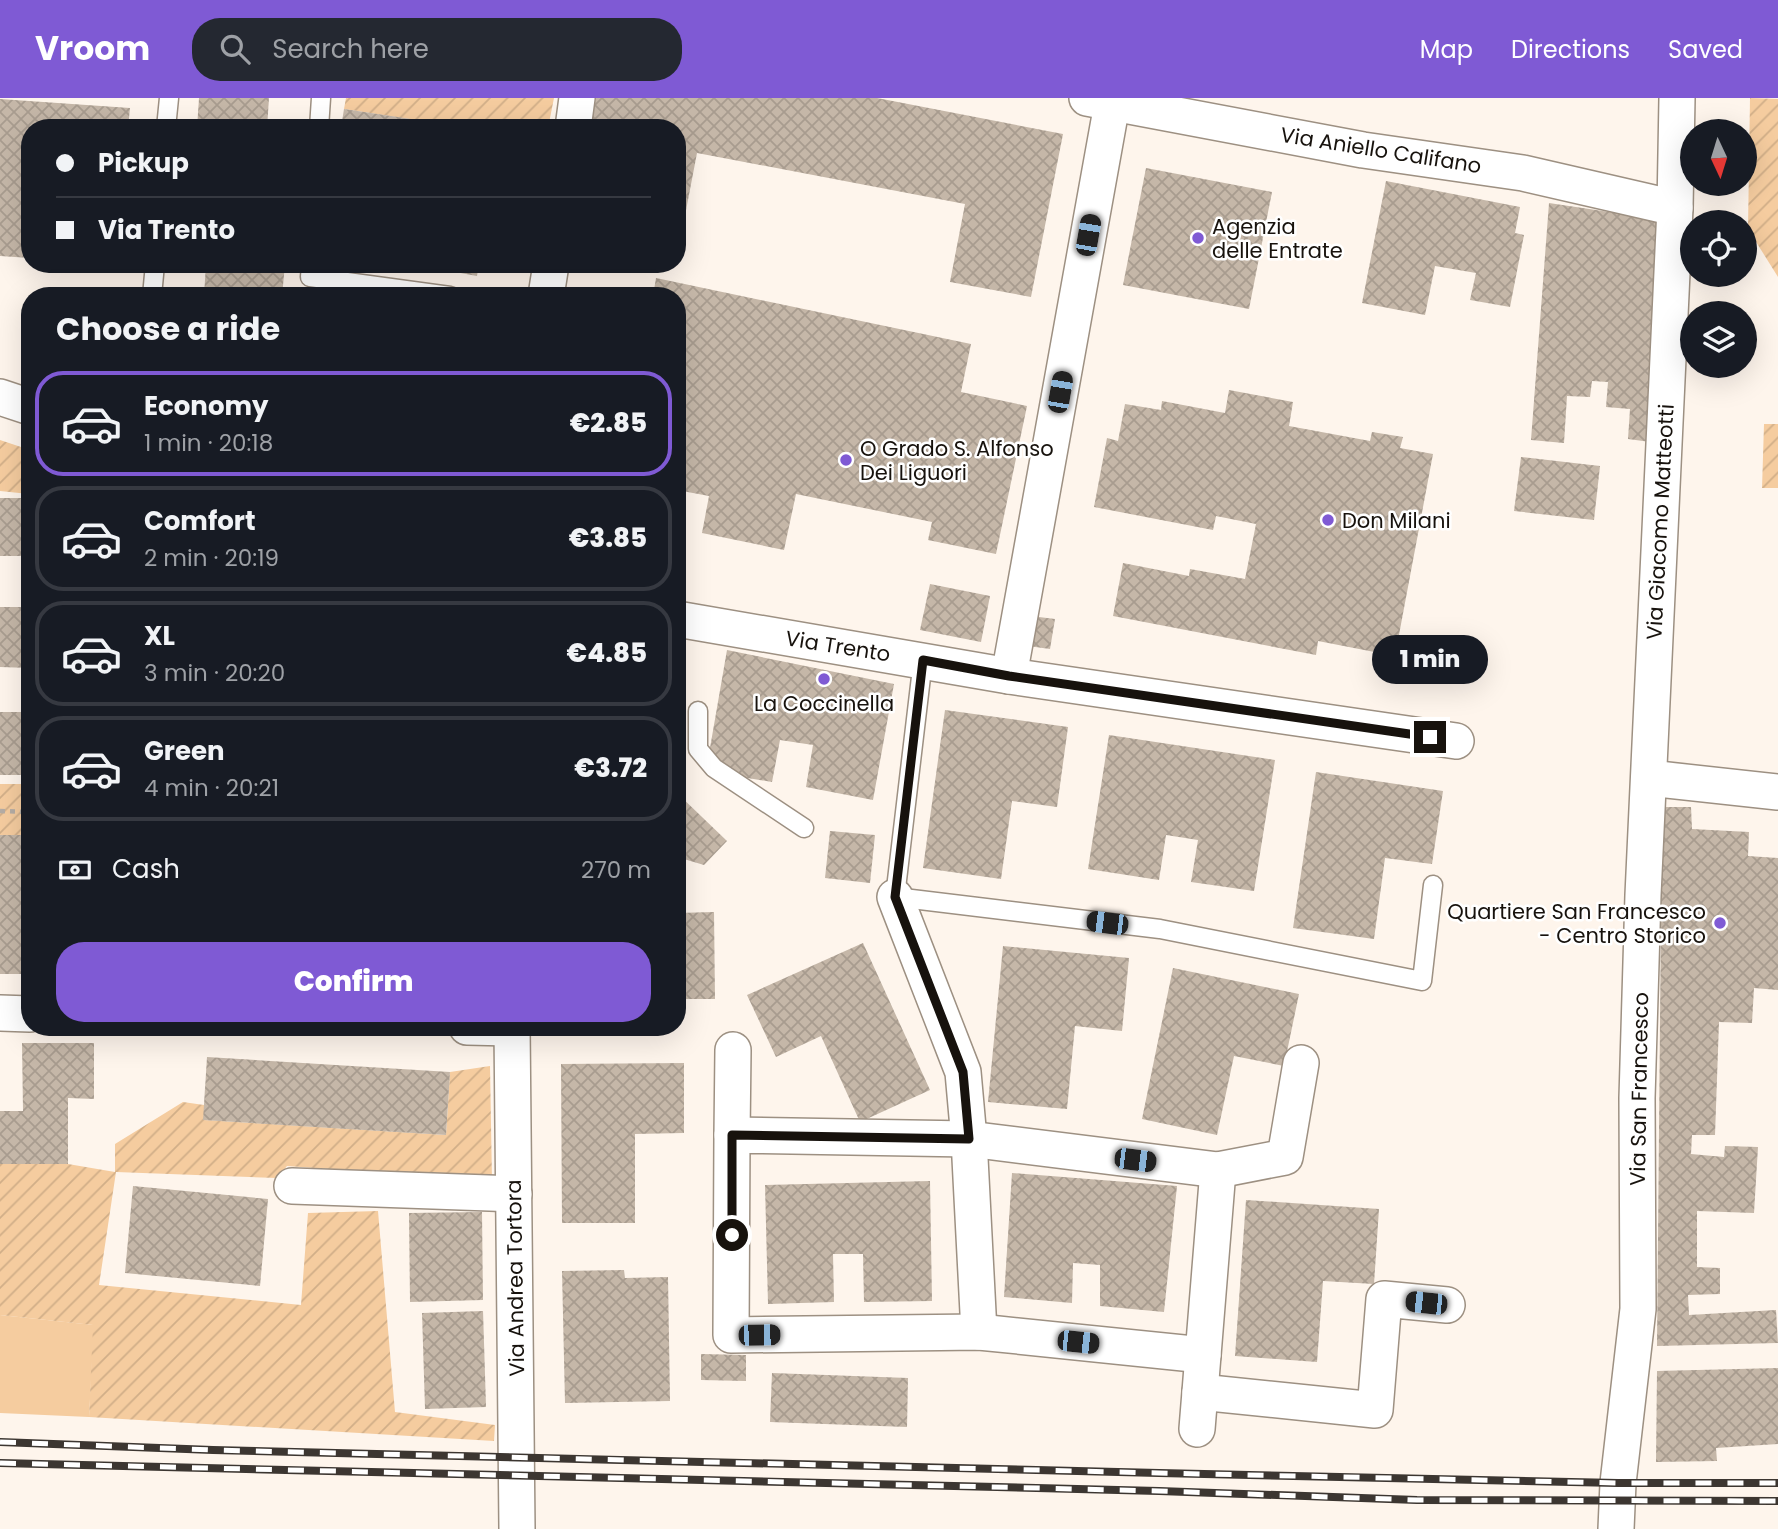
<!DOCTYPE html>
<html lang="en">
<head>
<meta charset="utf-8">
<style>
	body { margin:0; font-family:Poppins,sans-serif; background:#242831; color:#f1f3f6; height:100vh; display:flex; flex-direction:column; font-size:26px; white-space:nowrap }
	* { box-sizing:border-box; margin:0 }
	p { font-size:23px; color:#9ea1a6 }
	.icon { flex:none; width:38px; height:38px; fill:none; stroke:currentColor; stroke-width:2; stroke-linecap:round; stroke-linejoin:round }
	.map { position:relative; flex:1; overflow:hidden }
	.sheet { position:absolute; left:21px; top:189px; width:665px; height:749px; display:flex; flex-direction:column; background:#171b24; border-radius:28px; box-shadow:0 7px 28px #0002 }
	.sheet>* { flex:none }
	.hud { position:absolute; left:21px; top:21px; width:665px; height:154px; border-radius:28px; box-shadow:0 7px 28px #0002; display:grid; align-content:center; height:154px; padding:0 35px; background:#171b24 }
	.needle { width:46px; rotate:176deg }
	.tools { position:absolute; left:1680px; top:21px; display:grid; gap:14px }
	.tools a { display:grid; place-items:center; width:77px; height:77px; border-radius:50%; background:#171b24; box-shadow:0 7px 28px #0002; font-size:35px }
	.end { position:absolute; width:32px; height:32px; margin:-16px; border:9px solid #17120d; background:#fff; box-shadow:0 0 0 4px #fff }
	.from { border-radius:50% }
	.bubble { position:absolute; height:49px; border-radius:24px; background:#171b24; box-shadow:0 7px 28px #0002; font-size:23px; font-weight:800; line-height:49px; text-align:center }
	.car { position:absolute; width:21px; height:42px; margin:-21px -10px; border-radius:9px; box-shadow:0 0 5px 2px #0007; background:linear-gradient(#222 24%,#8ab4d8 0 40%,#222 0 76%,#8ab4d8 0 86%,#222 0) }
	.hud b { display:flex; align-items:center; gap:24px; height:66px; font-size:26px }
	.hud b+b { border-top:2px solid #363941 }
	.hud i { width:18px; height:18px; background:#f1f3f6 }
	ul { padding:0; list-style:none }
	li { display:flex; align-items:center; gap:21px; height:105px; margin:0 14px 10px; padding:0 21px; border:4px solid #363941; border-radius:28px }
	li div { flex:1 }
	li b { display:block; font-size:26px }
	li em { font-style:normal; font-weight:800 }
	li.active { border-color:#7f5ad4 }
	li>.icon { width:63px; height:63px; stroke-width:1.5 }
	h2 { padding:0 35px; font-size:32px; line-height:84px }
	.pay { display:flex; align-items:center; gap:18px; height:77px; padding:0 35px; font-size:26px }
	.pay p { margin-inline-start:auto }
	.button { display:flex; gap:14px; margin-top:auto; padding:14px 35px }
	.button a { flex:1; height:80px; border-radius:28px; background:#7f5ad4; color:#fff; font-size:28px; font-weight:800; line-height:80px; text-align:center }
	header { display:flex; align-items:center; gap:42px; box-sizing:border-box; height:98px; padding:0 35px; background:#7f5ad4; color:#fff }
	header strong { font-size:33px }
	nav { display:flex; gap:38px; margin-inline-start:auto; font-size:24px }
	.search { width:490px; height:63px; background:#242831; display:flex; align-items:center; gap:18px; box-sizing:border-box; padding:0 24px; border-radius:28px; color:#9ea1a6; font-size:26px }
	.map>svg:first-child { display:block }
	.park { fill:#f5cc9f }
	.garden { fill:url(#garden-furrows) }
	.building { fill:url(#building-cross-hatch) }
	.lines { fill:none; stroke-linecap:round; stroke-linejoin:round }
	.service-casing { stroke:#9d9082; stroke-width:21 }
	.minor-casing { stroke:#9d9082; stroke-width:38 }
	.path { stroke:#b5ada5; stroke-width:4.5; stroke-dasharray:5 5; stroke-linecap:butt }
	.service { stroke:#fff; stroke-width:18 }
	.minor { stroke:#fff; stroke-width:35 }
	.rail-casing { stroke:#3c3631; stroke-width:8 }
	.rail { stroke:#fff; stroke-width:5; stroke-dasharray:16; stroke-linecap:butt }
	.route { stroke:#17120d; stroke-width:9 }
	.poi-dot { fill:#7f5ad4; stroke:#fff; stroke-width:2.5 }
	.labels { text-anchor:middle; dominant-baseline:central; stroke-width:5; stroke-linejoin:round; paint-order:stroke }
	.street-label { font-size:21px; fill:#17120d; stroke:#fff }
	.poi-label { font-size:21px; fill:#17120d; stroke:#fff; text-anchor:start }
</style>
</head>
<body>
<header>
<strong>Vroom</strong>
<div class="search"><svg class="icon" aria-label="search" viewBox="0 0 24 24"><circle cx="10" cy="10" r="6"/><path d="M15 15l6 6"/></svg>Search here</div>
<nav><a>Map</a><a>Directions</a><a>Saved</a></nav>
</header>
<div class="map">
<svg width="1778" height="1431" viewBox="0 0 1778 1431">
	<defs>
		<pattern id="garden-furrows" width="10" height="10" patternUnits="userSpaceOnUse" patternTransform="scale(1.75)"><rect width="10" height="10" fill="#f5cc9f"/><path d="M-1 1l2-2M0 10L10 0M9 11l2-2" fill="none" stroke="#d1ae88"/></pattern>
		<pattern id="building-cross-hatch" width="8" height="8" patternUnits="userSpaceOnUse" patternTransform="scale(1.75)"><rect width="8" height="8" fill="#c5b7a8"/><path d="M0 0l8 8M0 8l8-8" fill="none" stroke="#a89c8f"/></pattern>
	</defs>
	<rect width="100%" height="100%" fill="#fef5ec"/>
	<!-- park -->
	<polygon class="park" points="0,1217 94,1227 89,1319 0,1315"/>
	<!-- garden -->
	<g class="garden">
		<polygon points="346,0 554,0 548,30 468,30 344,11"/>
		<polygon points="1750,0 1778,1 1778,179 1748,131"/>
		<polygon points="1764,326 1778,326 1778,390 1762,390"/>
		<polygon points="0,342 30,352 29,396 0,393"/>
		<rect x="0" y="686" width="30" height="51"/>
		<polygon points="490,968 492,1083 287,1068 277,1080 116,1074 99,1187 301,1207 308,1115 378,1113 395,1314 495,1327 494,1343 89,1319 93,1227 0,1217 0,1066 68,1066 115,1074 115,1046 183,1004 204,1007 204,1022 446,1037 450,974"/>
	</g>
	<!-- building -->
	<g class="building">
		<polygon points="199,0 269,0 267,30 197,30"/>
		<polygon points="596,0 877,0 1063,36 1031,199 950,184 965,106 697,55 683,128 677,127 677,30 590,30"/>
		<polygon points="0,1 130,10 128,30 30,30 30,160 0,158"/>
		<polygon points="344,11 458,28 458,30 341,30"/>
		<polygon points="1146,70 1272,94 1249,211 1123,187"/>
		<polygon points="1386,83 1520,109 1515,135 1524,137 1510,209 1470,202 1476,175 1435,168 1425,217 1362,205"/>
		<polygon points="1549,105 1663,122 1658,345 1628,341 1630,311 1606,309 1608,284 1592,283 1590,299 1567,298 1564,345 1531,342"/>
		<polygon points="206,166 285,166 282,198 204,198"/>
		<polygon points="411,166 479,166 477,178"/>
		<polygon points="656,180 971,246 961,294 1027,308 996,456 928,442 932,424 796,396 784,452 702,435 709,398 677,392 677,198 653,198"/>
		<polygon points="1229,292 1293,304 1289,328 1370,343 1372,334 1403,339 1400,350 1433,356 1395,558 1318,543 1316,557 1113,518 1123,465 1189,478 1190,471 1245,481 1256,426 1216,418 1213,432 1094,409 1107,340 1118,343 1125,306 1161,312 1162,303 1225,315"/>
		<polygon points="1521,359 1600,368 1594,422 1514,413"/>
		<rect x="0" y="400" width="30" height="58"/>
		<polygon points="930,486 990,498 981,544 920,532"/>
		<polygon points="0,509 30,509 30,570 0,569"/>
		<polygon points="1031,518 1055,521 1050,551 1028,548"/>
		<polygon points="727,552 894,586 873,702 806,689 813,647 780,642 772,684 706,673"/>
		<polygon points="945,612 1068,629 1057,709 1012,703 1001,781 923,770"/>
		<rect x="0" y="614" width="30" height="63"/>
		<polygon points="1109,637 1275,662 1254,793 1191,784 1198,742 1166,737 1159,782 1088,771"/>
		<polygon points="1316,674 1443,693 1432,766 1385,760 1374,841 1293,830"/>
		<polygon points="677,695 727,743 704,767 677,759"/>
		<polygon points="1662,709 1691,709 1692,731 1749,734 1748,758 1778,760 1778,892 1754,890 1752,925 1719,924 1715,1037 1692,1037 1691,1056 1724,1059 1725,1048 1758,1049 1754,1115 1697,1113 1697,1169 1720,1170 1720,1196 1688,1197 1689,1217 1776,1212 1778,1245 1657,1248"/>
		<polygon points="830,733 875,737 870,785 825,780"/>
		<rect x="0" y="737" width="30" height="139"/>
		<polygon points="714,814 715,901 677,901 677,815"/>
		<polygon points="863,845 930,992 860,1024 821,938 776,959 747,897"/>
		<polygon points="1003,848 1129,860 1122,933 1075,928 1067,1011 988,1004"/>
		<polygon points="1173,870 1299,896 1284,968 1234,958 1217,1037 1142,1021"/>
		<polygon points="22,945 94,945 94,1001 68,1000 68,1066 0,1066 0,1013 23,1013"/>
		<polygon points="207,959 450,974 446,1037 203,1022"/>
		<polygon points="684,965 684,1035 635,1036 635,1125 562,1125 561,966"/>
		<polygon points="1012,1075 1177,1088 1164,1214 1100,1208 1100,1167 1073,1165 1072,1205 1004,1199"/>
		<polygon points="930,1083 932,1203 864,1204 863,1156 833,1156 834,1204 768,1206 765,1087"/>
		<polygon points="133,1088 268,1101 260,1188 125,1175"/>
		<polygon points="1246,1102 1379,1111 1374,1186 1323,1183 1317,1264 1235,1258"/>
		<polygon points="482,1114 483,1202 410,1204 409,1115"/>
		<polygon points="624,1172 625,1180 668,1179 670,1303 565,1305 562,1173"/>
		<polygon points="483,1213 486,1309 425,1311 422,1215"/>
		<polygon points="701,1256 746,1257 746,1283 701,1282"/>
		<polygon points="1778,1270 1778,1346 1716,1350 1717,1363 1656,1364 1657,1273"/>
		<polygon points="772,1275 908,1280 907,1329 770,1324"/>
	</g>
	<g class="lines">
		<defs>
			<g id="service">
				<polyline points="166,30 169,0"/>
				<polyline points="319,30 321,0"/>
				<polyline points="311,166 310,179 450,198"/>
				<polyline points="152,198 155,166"/>
				<polyline points="923,562 895,799 1160,831 1422,883 1433,787"/>
				<polyline points="698,613 698,651 714,670 804,730"/>
			</g>
			<g id="minor">
				<polyline points="1087,0 1363,52 1523,75 1675,110"/>
				<polyline points="573,30 577,0"/>
				<polyline points="546,198 551,166"/>
				<polyline points="0,299 30,309"/>
				<polyline points="677,521 1009,578 1456,643"/>
				<polyline points="1009,578 1112,6"/>
				<polyline points="1649,680 1778,694"/>
				<polyline points="895,799 963,974 969,1041 979,1234"/>
				<polyline points="0,915 30,916"/>
				<polyline points="467,929 512,930"/>
				<polyline points="512,929 517,1431"/>
				<polyline points="732,1037 733,952"/>
				<polyline points="292,1088 514,1096"/>
				<polyline points="1203,1257 979,1234 731,1237 732,1037 969,1041 1218,1072 1285,1059 1301,965"/>
				<polyline points="1200,1294 1375,1312 1384,1201 1447,1207"/>
				<polyline points="1197,1331 1218,1072"/>
				<polyline points="1616,1431 1618,1385 1638,1211 1637,1000 1643,797 1675,110 1677,0"/>
			</g>
		</defs>
		<!-- service casing -->
		<use href="#service" class="service-casing"/>
		<!-- minor casing -->
		<use href="#minor" class="minor-casing"/>
		<!-- path -->
		<polyline class="path" points="0,713 30,714"/>
		<!-- service -->
		<use href="#service" class="service"/>
		<!-- minor -->
		<use href="#minor" class="minor"/>
		<defs>
			<g id="rail">
				<polyline points="0,1344 213,1352 1159,1375 1618,1385 1778,1385"/>
				<polyline points="0,1365 1159,1393 1417,1402 1778,1403"/>
			</g>
		</defs>
		<!-- rail casing -->
		<use href="#rail" class="rail-casing"/>
		<!-- rail -->
		<use href="#rail" class="rail"/>
	</g>
	<g class="lines">
		<!-- route -->
		<polyline class="route" points="732,1137 732,1037 969,1041 963,974 895,799 923,562 1009,578 1430,639"/>
	</g>
	<!-- markers -->
	<g class="poi-dot">
		<circle cx="1198" cy="140" r="7"/>
		<circle cx="846" cy="362" r="7"/>
		<circle cx="1328" cy="422" r="7"/>
		<circle cx="824" cy="581" r="7"/>
		<circle cx="1720" cy="825" r="7"/>
	</g>
	<g class="labels">
		<!-- street labels -->
		<g class="street-label">
			<text transform="translate(1381 52) rotate(9)">Via Aniello Califano</text>
			<text transform="translate(1660 424) rotate(-87)">Via Giacomo Matteotti</text>
			<text transform="translate(838 548) rotate(9)">Via Trento</text>
			<text transform="translate(1639 991) rotate(-89)">Via San Francesco</text>
			<text transform="translate(515 1180) rotate(-91)">Via Andrea Tortora</text>
		</g>
		<!-- poi labels -->
		<g class="poi-label">
			<text x="1212" y="128">Agenzia<tspan x="1212" dy="24">delle Entrate</tspan></text>
			<text x="860" y="350">O Grado S. Alfonso<tspan x="860" dy="24">Dei Liguori</tspan></text>
			<text x="1342" y="422">Don Milani</text>
			<text x="824" y="605" text-anchor="middle">La Coccinella</text>
			<text x="1706" y="813" text-anchor="end">Quartiere San Francesco<tspan x="1706" dy="24">- Centro Storico</tspan></text>
		</g>
	</g>
</svg>
<div class="tools">
<a><svg class="needle" viewBox="-14 -14 28 28"><path d="M0-13l5 13h-10z" fill="#e53935"/><path d="M0 13l5-13h-10z" fill="#9ea1a6"/></svg></a>
<a><svg class="icon" aria-label="locate" viewBox="0 0 24 24"><circle cx="12" cy="12" r="6"/><path d="M12 2v4M12 18v4M2 12h4M18 12h4"/></svg></a>
<a><svg class="icon" aria-label="layers" viewBox="0 0 24 24"><path d="M12 4l9 5-9 5-9-5zM3 14l9 5 9-5"/></svg></a>
</div>
<i class="end from" style="left:732px;top:1137px"></i>
<i class="end" style="left:1430px;top:639px"></i>
<div class="bubble" style="left:1372px;top:537px;width:116px">1 min</div>
<i class="car" style="left:1088px;top:137px;rotate:10deg"></i>
<i class="car" style="left:1060px;top:294px;rotate:10deg"></i>
<i class="car" style="left:1107px;top:825px;rotate:277deg"></i>
<i class="car" style="left:1135px;top:1062px;rotate:97deg"></i>
<i class="car" style="left:1426px;top:1205px;rotate:276deg"></i>
<i class="car" style="left:759px;top:1237px;rotate:89deg"></i>
<i class="car" style="left:1078px;top:1244px;rotate:96deg"></i>
<div class="hud">
<b><i class="from"></i>Pickup</b>
<b><i></i>Via Trento</b>
</div>
<section class="sheet">
<h2>Choose a ride</h2>
<ul>
<li class="active"><svg class="icon" aria-label="car" viewBox="0 0 24 24"><path d="M5 17H2v-5l4-1 3-4h7l3 4 3 1v5h-3M9 17h6M6 11h13"/><circle cx="7" cy="17" r="2"/><circle cx="17" cy="17" r="2"/></svg><div><b>Economy</b><p>1 min · 20:18</p></div><em>€2.85</em></li>
<li><svg class="icon" aria-label="car" viewBox="0 0 24 24"><path d="M5 17H2v-5l4-1 3-4h7l3 4 3 1v5h-3M9 17h6M6 11h13"/><circle cx="7" cy="17" r="2"/><circle cx="17" cy="17" r="2"/></svg><div><b>Comfort</b><p>2 min · 20:19</p></div><em>€3.85</em></li>
<li><svg class="icon" aria-label="car" viewBox="0 0 24 24"><path d="M5 17H2v-5l4-1 3-4h7l3 4 3 1v5h-3M9 17h6M6 11h13"/><circle cx="7" cy="17" r="2"/><circle cx="17" cy="17" r="2"/></svg><div><b>XL</b><p>3 min · 20:20</p></div><em>€4.85</em></li>
<li><svg class="icon" aria-label="car" viewBox="0 0 24 24"><path d="M5 17H2v-5l4-1 3-4h7l3 4 3 1v5h-3M9 17h6M6 11h13"/><circle cx="7" cy="17" r="2"/><circle cx="17" cy="17" r="2"/></svg><div><b>Green</b><p>4 min · 20:21</p></div><em>€3.72</em></li>
</ul>
<div class="pay"><svg class="icon" aria-label="cash" viewBox="0 0 24 24"><path d="M3 7h18v10H3z"/><circle cx="12" cy="12" r="2"/></svg>Cash<p>270 m</p></div>
<div class="button"><a>Confirm</a></div>
</section>
</div>
</body>
</html>
